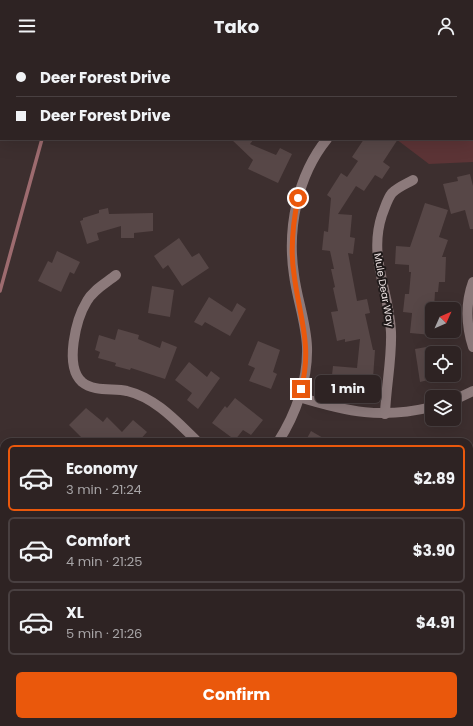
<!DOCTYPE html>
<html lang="en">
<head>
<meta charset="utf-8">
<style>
	body { margin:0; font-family:Poppins,sans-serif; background:#3a2f30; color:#f1f3f6; height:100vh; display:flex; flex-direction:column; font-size:15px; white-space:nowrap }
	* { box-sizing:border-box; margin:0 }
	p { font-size:13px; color:#a7a4a6 }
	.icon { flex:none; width:22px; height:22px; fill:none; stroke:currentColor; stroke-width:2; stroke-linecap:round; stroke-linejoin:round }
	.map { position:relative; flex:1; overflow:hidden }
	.panel { position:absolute; left:0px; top:386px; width:473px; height:288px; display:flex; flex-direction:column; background:#2e2323; border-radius:12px 12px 0 0; box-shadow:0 4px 16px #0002,0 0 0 1px #494041 }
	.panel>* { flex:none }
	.banner { position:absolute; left:0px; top:0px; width:473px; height:88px; box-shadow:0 4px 16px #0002,0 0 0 1px #494041; display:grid; align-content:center; height:88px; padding:0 16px; background:#2e2323 }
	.needle { width:26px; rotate:45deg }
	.buttons { position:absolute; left:425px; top:250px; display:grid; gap:8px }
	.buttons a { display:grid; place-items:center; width:36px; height:36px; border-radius:6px; background:#2e2323; box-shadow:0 4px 16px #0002,0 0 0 1px #494041; font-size:20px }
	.end { position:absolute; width:18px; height:18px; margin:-9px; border:5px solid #ea580c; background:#fff; box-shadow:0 0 0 2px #fff }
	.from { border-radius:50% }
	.bubble { position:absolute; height:28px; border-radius:6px; background:#2e2323; box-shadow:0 4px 16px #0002,0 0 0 1px #494041; font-size:13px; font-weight:700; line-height:28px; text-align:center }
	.banner b { display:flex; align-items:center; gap:14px; height:38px; font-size:15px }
	.banner b+b { border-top:1px solid #494041 }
	.banner i { width:10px; height:10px; background:#f1f3f6 }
	ul { padding:7px 0 0; list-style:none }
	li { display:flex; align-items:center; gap:12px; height:66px; margin:0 8px 6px; padding:0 8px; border:2px solid #494041; border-radius:6px }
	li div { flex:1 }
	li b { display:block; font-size:15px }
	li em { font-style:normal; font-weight:700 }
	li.selected { border-color:#ea580c }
	li>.icon { width:36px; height:36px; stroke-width:1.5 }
	.primary-button { display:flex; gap:8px; margin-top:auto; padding:8px 16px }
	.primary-button a { flex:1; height:46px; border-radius:6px; background:#ea580c; color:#fff; font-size:16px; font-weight:700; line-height:46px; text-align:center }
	header { display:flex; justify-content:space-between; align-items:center; height:52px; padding:0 16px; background:#2e2323; font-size:18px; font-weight:700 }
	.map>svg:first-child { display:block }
	.green { fill:#5c3436 }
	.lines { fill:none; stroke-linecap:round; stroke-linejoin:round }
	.stream { stroke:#9d6b6f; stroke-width:3.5 }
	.building { fill:#574747 }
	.minor { stroke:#8c7a7b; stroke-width:10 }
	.route { stroke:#ea580c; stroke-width:5 }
	.labels { text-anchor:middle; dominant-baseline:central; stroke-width:4; stroke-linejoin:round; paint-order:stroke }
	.street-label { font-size:10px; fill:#ebe1e1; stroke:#1f1919 }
</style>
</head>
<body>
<header><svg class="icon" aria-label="menu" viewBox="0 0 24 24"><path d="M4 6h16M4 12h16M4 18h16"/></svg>Tako<svg class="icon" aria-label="person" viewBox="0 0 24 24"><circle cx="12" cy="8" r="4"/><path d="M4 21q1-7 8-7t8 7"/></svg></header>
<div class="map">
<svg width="473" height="674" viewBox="0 0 473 674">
	<rect width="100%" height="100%" fill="#3d2f2f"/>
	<!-- green -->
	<polygon class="green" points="438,0 473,0 473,110 429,112 396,87 472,87 472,1 437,1"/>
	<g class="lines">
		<!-- stream -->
		<g class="stream">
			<polyline points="66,1 66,0"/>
			<polyline points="0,239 42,87"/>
		</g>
	</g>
	<!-- building -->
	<g class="building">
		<polygon points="231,87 254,87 250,92 276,103 280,96 292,102 278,131 248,117 253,108"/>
		<polygon points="364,87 398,87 383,110 390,115 382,127 375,123 364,139 356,134 338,162 352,163 350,185 355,186 353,202 348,201 357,249 367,247 370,261 365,262 373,298 375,298 373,326 359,325 358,334 331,332 333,314 357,316 360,287 345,290 345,287 337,289 331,260 338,259 333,236 335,235 331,217 334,217 330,199 322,198 324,179 328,180 331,146 327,143 341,121 347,125 358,109 352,105"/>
		<polygon points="470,122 473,134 473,177 470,177 465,158 451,162 443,132 458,129 457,125"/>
		<polygon points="425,151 448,158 439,185 448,188 442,205 446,205 445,230 439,230 438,240 435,240 434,257 432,257 432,283 410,281 412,261 403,260 405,242 409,242 411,220 409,220 409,213 395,212 396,194 410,195"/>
		<polygon points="108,156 109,162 153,161 153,179 134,181 134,186 121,186 121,174 97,181 99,188 87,192 80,169 83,168 83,166 99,161 99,158"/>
		<polygon points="179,186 192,205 199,201 209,216 182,234 168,213 163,217 154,204"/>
		<polygon points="57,199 80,210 74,222 70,220 61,240 38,229 48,209 52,211"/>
		<polygon points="152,234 174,238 170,265 148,261"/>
		<polygon points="209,245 232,260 237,251 246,257 230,284 205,270 202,274 194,270"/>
		<polygon points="118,277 139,283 138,287 160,296 162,289 177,295 165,327 131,316 130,318 115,314 116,311 98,306 100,300 95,298 99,283 115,288"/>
		<polygon points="258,289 280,298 273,320 277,322 271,337 249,329 255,316 248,313"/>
		<polygon points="432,294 432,327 420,330 415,297"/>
		<polygon points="189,310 207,325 211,319 220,326 198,357 187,348 192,341 175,328"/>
		<polygon points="235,346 263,368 251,383 243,378 235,388 212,371 225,354 227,356"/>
		<polygon points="86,356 103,370 107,365 122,380 133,368 147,380 138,390 86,390 69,373"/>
		<polygon points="311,379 330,390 305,390"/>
	</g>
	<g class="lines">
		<!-- minor -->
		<g class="minor">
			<polyline points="241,0 241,1"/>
			<polyline points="288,1 289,0"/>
			<polyline points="419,1 420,0"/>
			<path d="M 116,223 C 106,231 93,238 87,249 C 76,267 64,314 82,330 C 94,340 113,336 127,339 C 156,346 177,370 198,390"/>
			<path d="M 473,230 C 465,252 466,273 473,295"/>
			<path d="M 299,345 C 348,360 381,367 432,355"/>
			<polyline points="454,348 473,339"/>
			<path d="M 385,362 C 386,334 392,307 391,280 C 389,237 368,206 382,163 C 385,156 387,147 392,141 C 398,135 406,132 413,128"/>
			<path d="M 278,390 C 296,362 308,328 307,295 C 306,270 297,247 294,223 C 287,177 297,124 327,87"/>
			<polyline points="469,435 473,431"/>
			<polyline points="43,674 44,670"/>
			<polyline points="372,674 415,674"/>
		</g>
	</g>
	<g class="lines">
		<!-- route -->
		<path class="route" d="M 298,146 C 293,171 290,197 294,222 C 299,264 313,294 301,337"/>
	</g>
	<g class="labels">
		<!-- street labels -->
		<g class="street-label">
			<text transform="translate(384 238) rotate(80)">Mule Dear Way</text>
		</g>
	</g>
</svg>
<div class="buttons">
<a><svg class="needle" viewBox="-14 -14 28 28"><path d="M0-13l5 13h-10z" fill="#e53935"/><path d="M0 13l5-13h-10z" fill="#a7a4a6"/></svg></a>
<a><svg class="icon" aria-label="locate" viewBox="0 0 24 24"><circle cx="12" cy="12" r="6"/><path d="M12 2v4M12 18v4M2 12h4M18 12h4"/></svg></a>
<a><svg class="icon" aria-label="layers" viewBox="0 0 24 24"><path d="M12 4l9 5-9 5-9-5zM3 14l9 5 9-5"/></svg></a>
</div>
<i class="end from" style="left:298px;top:146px"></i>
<i class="end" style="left:301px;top:337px"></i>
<div class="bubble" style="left:315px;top:323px;width:66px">1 min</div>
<div class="banner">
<b><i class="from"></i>Deer Forest Drive</b>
<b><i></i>Deer Forest Drive</b>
</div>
<section class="panel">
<ul>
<li class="selected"><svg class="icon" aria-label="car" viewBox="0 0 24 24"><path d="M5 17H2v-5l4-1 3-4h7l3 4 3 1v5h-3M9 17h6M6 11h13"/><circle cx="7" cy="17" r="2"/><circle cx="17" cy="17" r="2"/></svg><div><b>Economy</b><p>3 min · 21:24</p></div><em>$2.89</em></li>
<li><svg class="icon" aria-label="car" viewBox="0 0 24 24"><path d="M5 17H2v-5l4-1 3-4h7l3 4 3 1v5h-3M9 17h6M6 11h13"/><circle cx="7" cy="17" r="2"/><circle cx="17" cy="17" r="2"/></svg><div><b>Comfort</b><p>4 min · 21:25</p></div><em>$3.90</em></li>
<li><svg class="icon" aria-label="car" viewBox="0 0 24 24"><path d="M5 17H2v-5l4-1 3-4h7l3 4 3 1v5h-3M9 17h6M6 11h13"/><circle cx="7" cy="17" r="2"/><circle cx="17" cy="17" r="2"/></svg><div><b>XL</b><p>5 min · 21:26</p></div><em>$4.91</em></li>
</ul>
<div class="primary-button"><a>Confirm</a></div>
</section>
</div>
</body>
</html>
